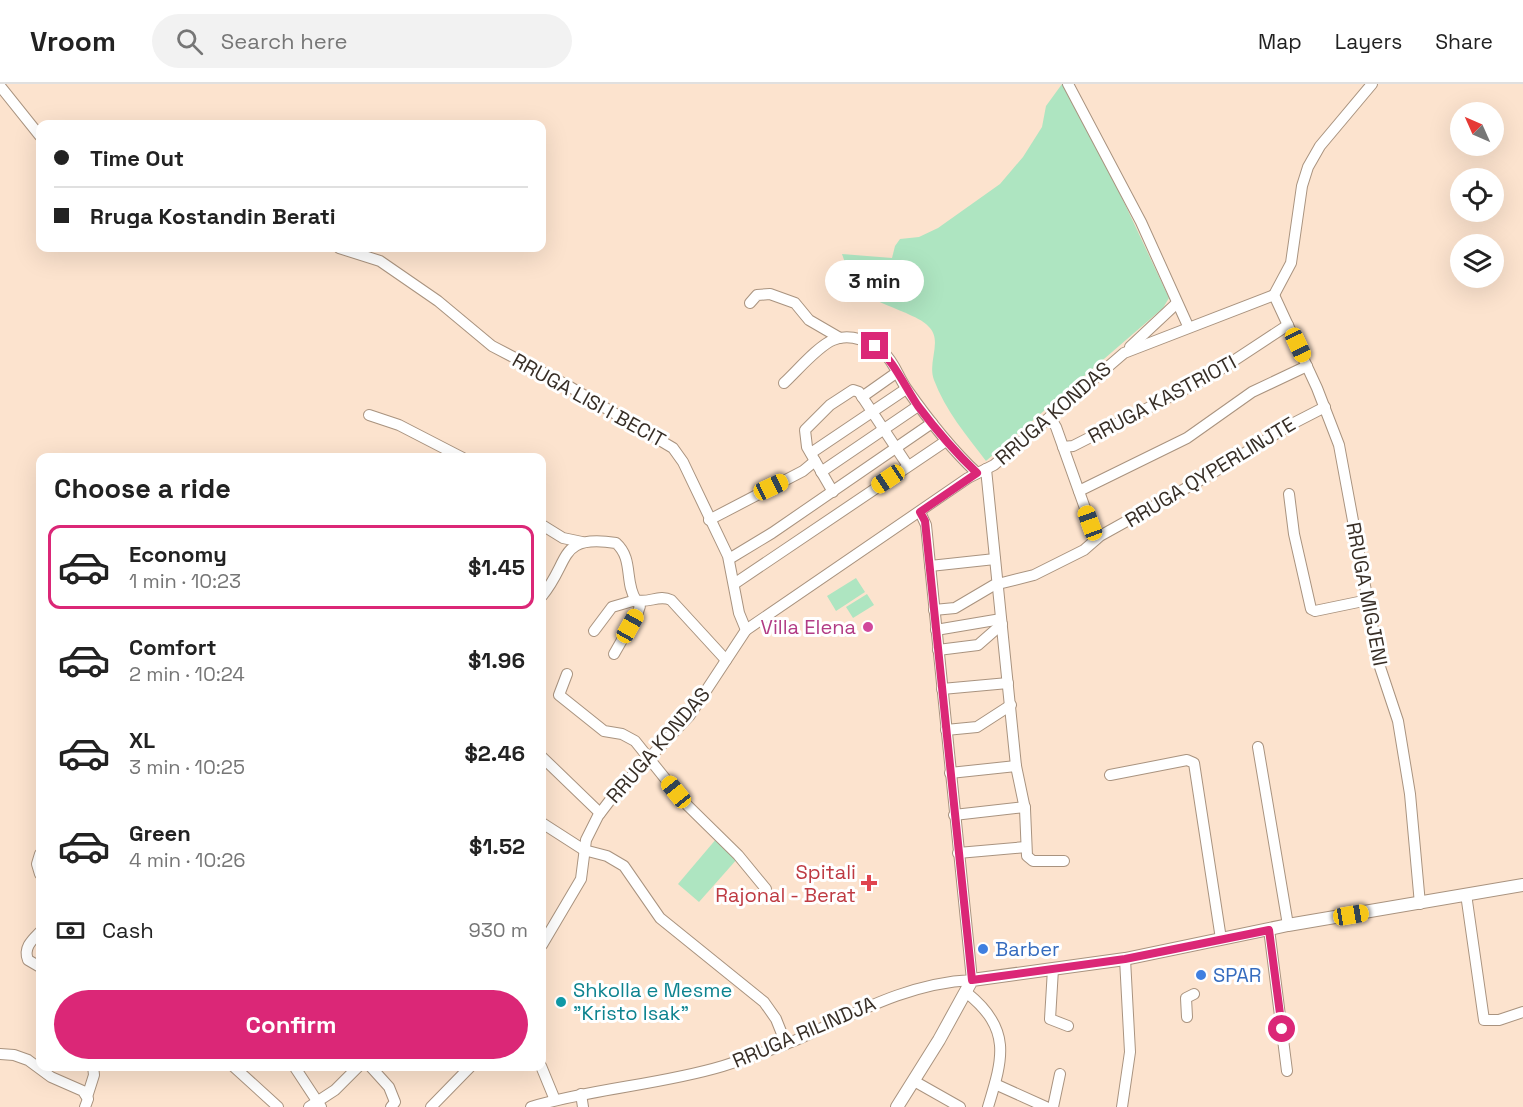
<!DOCTYPE html>
<html lang="en">
<head>
<meta charset="utf-8">
<style>
	body { margin:0; font-family:"Space Grotesk",sans-serif; background:#f2f2f2; color:#222; height:100vh; display:flex; flex-direction:column; font-size:22px; white-space:nowrap }
	* { box-sizing:border-box; margin:0 }
	p { font-size:20px; color:#767676 }
	.icon { flex:none; width:33px; height:33px; fill:none; stroke:currentColor; stroke-width:2; stroke-linecap:round; stroke-linejoin:round }
	.map { position:relative; flex:1; overflow:hidden }
	.panel { position:absolute; left:36px; top:369px; width:510px; height:618px; display:flex; flex-direction:column; background:#fff; border-radius:12px; box-shadow:0 6px 24px #0002 }
	.panel>* { flex:none }
	.hud { position:absolute; left:36px; top:36px; width:510px; height:132px; border-radius:12px; box-shadow:0 6px 24px #0002; display:grid; align-content:center; height:132px; padding:0 18px; background:#fff }
	.needle { width:39px; rotate:315deg }
	.controls { position:absolute; left:1450px; top:18px; display:grid; gap:12px }
	.controls a { display:grid; place-items:center; width:54px; height:54px; border-radius:50%; background:#fff; box-shadow:0 6px 24px #0002; font-size:30px }
	.end { position:absolute; width:27px; height:27px; margin:-14px; border:8px solid #db2777; background:#fff; box-shadow:0 0 0 3px #fff }
	.from { border-radius:50% }
	.bubble { position:absolute; height:42px; border-radius:21px; background:#fff; box-shadow:0 6px 24px #0002; font-size:20px; font-weight:800; line-height:42px; text-align:center }
	.car { position:absolute; width:18px; height:36px; margin:-18px -9px; border-radius:8px; box-shadow:0 0 4px 2px #0007; background:linear-gradient(#f5c518 24%,#345 0 40%,#f5c518 0 76%,#345 0 86%,#f5c518 0) }
	.hud b { display:flex; align-items:center; gap:21px; height:57px; font-size:22px }
	.hud b+b { border-top:2px solid #e0e0e0 }
	.hud i { width:15px; height:15px; background:#222 }
	ul { padding:0; list-style:none }
	li { display:flex; align-items:center; gap:18px; height:84px; margin:0 12px 9px; padding:0 6px; border:3px solid transparent; border-radius:12px }
	li div { flex:1 }
	li b { display:block; font-size:22px }
	li em { font-style:normal; font-weight:800 }
	li.selected { border-color:#db2777 }
	li>.icon { width:54px; height:54px; stroke-width:1.5 }
	h2 { padding:0 18px; font-size:27px; line-height:72px }
	.pay { display:flex; align-items:center; gap:15px; height:66px; padding:0 18px; font-size:22px }
	.pay p { margin-inline-start:auto }
	.button { display:flex; gap:12px; margin-top:auto; padding:12px 18px }
	.button a { flex:1; height:69px; border-radius:36px; background:#db2777; color:#fff; font-size:24px; font-weight:800; line-height:69px; text-align:center }
	header { display:flex; align-items:center; gap:36px; box-sizing:border-box; height:84px; padding:0 30px; background:#fff; border-bottom:2px solid #e0e0e0 }
	header strong { font-size:28px }
	nav { display:flex; gap:33px; margin-inline-start:auto; font-size:21px }
	.search { width:420px; height:54px; background:#f2f2f2; display:flex; align-items:center; gap:15px; box-sizing:border-box; padding:0 21px; border-radius:33px; color:#767676; font-size:22px }
	.map>svg:first-child { display:block }
	.green { fill:#aee5c1 }
	.lines { fill:none; stroke-linecap:round; stroke-linejoin:round }
	.minor-casing { stroke:#a9937f; stroke-width:12 }
	.major-casing { stroke:#a9937f; stroke-width:14 }
	.minor { stroke:#fff; stroke-width:10 }
	.major { stroke:#fff; stroke-width:12 }
	.route { stroke:#db2777; stroke-width:8 }
	.hotel-dot { fill:#d1479c; stroke:#fff; stroke-width:2 }
	.health-dot { fill:#e0444e; stroke:#fff; stroke-width:2 }
	.shop-dot { fill:#3f7fe0; stroke:#fff; stroke-width:2 }
	.culture-dot { fill:#0f9aa8; stroke:#fff; stroke-width:2 }
	.labels { text-anchor:middle; dominant-baseline:central; stroke-width:6; stroke-linejoin:round; paint-order:stroke }
	.street-label { font-size:20px; fill:#372e26; stroke:#fff }
	.hotel-label { font-size:20px; fill:#b23c85; stroke:#fff; text-anchor:end }
	.health-label { font-size:20px; fill:#be3a42; stroke:#fff; text-anchor:end }
	.shop-label { font-size:20px; fill:#366cbe; stroke:#fff; text-anchor:start }
	.culture-label { font-size:20px; fill:#0d838f; stroke:#fff; text-anchor:start }
</style>
</head>
<body>
<header>
<strong>Vroom</strong>
<div class="search"><svg class="icon" aria-label="search" viewBox="0 0 24 24"><circle cx="10" cy="10" r="6"/><path d="M15 15l6 6"/></svg>Search here</div>
<nav><a>Map</a><a>Layers</a><a>Share</a></nav>
</header>
<div class="map">
<svg width="1523" height="1023" viewBox="0 0 1523 1023">
	<rect width="100%" height="100%" fill="#fce3ce"/>
	<!-- green -->
	<g class="green">
		<path d="M 1062,0 L 1070,3 L 1169,214 L 1163,224 L 986,377 C 967,352 945,326 934,296 C 927,278 943,257 929,243 C 923,236 914,233 906,229 C 868,213 856,212 842,170 L 892,174 L 895,162 L 900,155 L 919,153 L 938,144 L 1000,100 L 1023,73 L 1042,43 L 1046,22 Z"/>
		<polygon points="856,494 865,508 836,527 827,512"/>
		<polygon points="867,510 874,521 853,534 846,523"/>
		<polygon points="717,754 738,774 699,818 678,800"/>
	</g>
	<g class="lines">
		<defs>
			<g id="minor">
				<polyline points="1068,0 1141,138 1188,242"/>
				<polyline points="0,2 40,52"/>
				<polyline points="339,164 380,177 438,217 492,262 565,300 673,364 683,378 728,472 739,529 746,546"/>
				<polyline points="1274,211 1317,304 1339,361 1380,583 1398,637 1410,710 1420,820"/>
				<polyline points="1274,211 1291,179 1302,102 1308,83 1320,62 1372,0"/>
				<polyline points="750,219 757,211 770,210 795,219 809,236 840,254"/>
				<polyline points="1130,263 1177,219"/>
				<path d="M 784,299 C 797,287 818,262 833,256 C 850,249 871,257 884,269 C 894,278 898,292 906,304 C 927,334 949,363 977,389"/>
				<polyline points="862,313 896,289"/>
				<polyline points="369,331 399,341 463,374"/>
				<polyline points="1050,333 1056,343 1096,455"/>
				<polyline points="1063,363 1073,362 1209,293 1288,241"/>
				<polyline points="811,369 906,305"/>
				<polyline points="986,385 1016,682 1025,725 1027,772 1033,777 1064,777"/>
				<polyline points="821,388 918,322"/>
				<polyline points="1079,407 1187,354 1252,308 1307,282"/>
				<polyline points="833,408 807,363 805,346 830,321 853,306 859,308 908,382"/>
				<polyline points="1289,410 1294,450 1311,525 1315,527 1368,516"/>
				<polyline points="709,436 803,387 815,377"/>
				<polyline points="542,441 563,454 582,458"/>
				<polyline points="729,475 772,449 932,339"/>
				<polyline points="930,482 995,475"/>
				<polyline points="734,500 946,357"/>
				<path d="M 542,512 C 571,477 557,450 616,459 C 634,475 624,498 636,516 C 648,520 659,510 671,516 L 726,576"/>
				<polyline points="934,526 955,524 994,501 1034,491 1084,466 1100,452 1206,393 1290,341 1325,323"/>
				<polyline points="936,546 1001,535"/>
				<polyline points="594,547 612,523 636,516 640,522 638,528 614,570"/>
				<polyline points="938,566 978,561 1002,540"/>
				<polyline points="567,590 559,611 604,647 622,650 635,657 684,718 738,771 766,805"/>
				<polyline points="942,605 1008,599"/>
				<polyline points="946,646 977,643 1011,621"/>
				<polyline points="1258,663 1288,841"/>
				<polyline points="542,673 600,729"/>
				<polyline points="950,689 1016,682"/>
				<polyline points="1110,691 1187,676 1194,679 1221,855"/>
				<polyline points="954,731 1025,723"/>
				<polyline points="542,739 584,766 607,772 624,782 660,834 764,918 776,935 786,960"/>
				<polyline points="958,769 1026,763"/>
				<polyline points="40,770 37,780 40,790"/>
				<polyline points="1466,810 1484,936 1499,936 1523,928"/>
				<polyline points="1269,845 1287,987"/>
				<path d="M 40,848 C 32,856 23,864 28,876 L 40,883"/>
				<polyline points="542,861 581,795 586,756 598,732 614,711 690,631 746,546 968,394 994,381 1124,269 1274,211"/>
				<polyline points="1053,885 1050,935 1068,942"/>
				<path d="M 967,909 C 1012,945 1003,974 988,1023"/>
				<polyline points="1187,933 1186,914 1194,910"/>
				<polyline points="0,970 14,971 28,976 51,993 83,1007 88,1015 85,1023"/>
				<polyline points="233,982 278,1023"/>
				<polyline points="294,982 321,1023"/>
				<polyline points="370,982 389,1003 395,1018 391,1023"/>
				<polyline points="541,982 555,1016"/>
				<polyline points="914,997 960,1023"/>
				<polyline points="995,1000 1046,1023"/>
				<polyline points="581,1010 583,1023"/>
				<polyline points="87,1013 94,991 93,982"/>
				<polyline points="309,1023 335,1006 359,982"/>
				<polyline points="431,1023 471,982"/>
				<path d="M 531,1023 C 594,1004 660,1001 723,982 C 748,974 772,966 796,956 C 854,930 907,899 972,896 L 926,441 L 920,428"/>
				<polyline points="1053,1023 1060,990"/>
				<polyline points="1122,1023 1130,968 1125,875"/>
			</g>
			<polyline id="major" points="897,1023 939,956 972,896 1125,875 1288,841 1523,801"/>
		</defs>
		<!-- minor casing -->
		<use href="#minor" class="minor-casing"/>
		<!-- major casing -->
		<use href="#major" class="major-casing"/>
		<!-- minor -->
		<use href="#minor" class="minor"/>
		<!-- major -->
		<use href="#major" class="major"/>
	</g>
	<g class="lines">
		<!-- route -->
		<path class="route" d="M 875,262 C 893,275 905,303 918,322 C 936,346 955,368 977,389 L 920,428 L 925,437 L 972,896 L 1125,875 L 1269,846 L 1282,945"/>
	</g>
	<!-- markers -->
	<circle class="hotel-dot" cx="868" cy="543" r="6"/>
	<path class="health-dot" d="M866 790h6v6h6v6h-6v6h-6v-6h-6v-6h6z"/>
	<g class="shop-dot">
		<circle cx="983" cy="865" r="6"/>
		<circle cx="1201" cy="891" r="6"/>
	</g>
	<circle class="culture-dot" cx="561" cy="918" r="6"/>
	<g class="labels">
		<!-- street labels -->
		<g class="street-label">
			<text transform="translate(1162 315) rotate(-28)">RRUGA KASTRIOTI</text>
			<text transform="translate(589 316) rotate(29)">RRUGA LISI I BECIT</text>
			<text transform="translate(1053 329) rotate(-41)">RRUGA KONDAS</text>
			<text transform="translate(1210 388) rotate(-31)">RRUGA QYPERLINJTE</text>
			<text transform="translate(1367 510) rotate(79)">RRUGA MIGJENI</text>
			<text transform="translate(658 661) rotate(-49)">RRUGA KONDAS</text>
			<text transform="translate(804 948) rotate(-23)">RRUGA RILINDJA</text>
		</g>
		<!-- hotel labels -->
		<g class="hotel-label">
			<text x="856" y="543">Villa Elena</text>
		</g>
		<!-- health labels -->
		<g class="health-label">
			<text x="856" y="788">Spitali<tspan x="856" dy="23">Rajonal - Berat</tspan></text>
		</g>
		<!-- shop labels -->
		<g class="shop-label">
			<text x="995" y="865">Barber</text>
			<text x="1213" y="891">SPAR</text>
		</g>
		<!-- culture labels -->
		<g class="culture-label">
			<text x="573" y="906">Shkolla e Mesme<tspan x="573" dy="23">"Kristo Isak"</tspan></text>
		</g>
	</g>
</svg>
<div class="controls">
<a><svg class="needle" viewBox="-14 -14 28 28"><path d="M0-13l5 13h-10z" fill="#e53935"/><path d="M0 13l5-13h-10z" fill="#767676"/></svg></a>
<a><svg class="icon" aria-label="locate" viewBox="0 0 24 24"><circle cx="12" cy="12" r="6"/><path d="M12 2v4M12 18v4M2 12h4M18 12h4"/></svg></a>
<a><svg class="icon" aria-label="layers" viewBox="0 0 24 24"><path d="M12 4l9 5-9 5-9-5zM3 14l9 5 9-5"/></svg></a>
</div>
<i class="end from" style="left:1282px;top:945px"></i>
<i class="end" style="left:875px;top:262px"></i>
<div class="bubble" style="left:825px;top:176px;width:99px">3 min</div>
<i class="car" style="left:1298px;top:261px;rotate:155deg"></i>
<i class="car" style="left:888px;top:395px;rotate:236deg"></i>
<i class="car" style="left:771px;top:403px;rotate:65deg"></i>
<i class="car" style="left:1090px;top:439px;rotate:340deg"></i>
<i class="car" style="left:630px;top:542px;rotate:29deg"></i>
<i class="car" style="left:676px;top:708px;rotate:321deg"></i>
<i class="car" style="left:1351px;top:831px;rotate:81deg"></i>
<div class="hud">
<b><i class="from"></i>Time Out</b>
<b><i></i>Rruga Kostandin Berati</b>
</div>
<section class="panel">
<h2>Choose a ride</h2>
<ul>
<li class="selected"><svg class="icon" aria-label="car" viewBox="0 0 24 24"><path d="M5 17H2v-5l4-1 3-4h7l3 4 3 1v5h-3M9 17h6M6 11h13"/><circle cx="7" cy="17" r="2"/><circle cx="17" cy="17" r="2"/></svg><div><b>Economy</b><p>1 min · 10:23</p></div><em>$1.45</em></li>
<li><svg class="icon" aria-label="car" viewBox="0 0 24 24"><path d="M5 17H2v-5l4-1 3-4h7l3 4 3 1v5h-3M9 17h6M6 11h13"/><circle cx="7" cy="17" r="2"/><circle cx="17" cy="17" r="2"/></svg><div><b>Comfort</b><p>2 min · 10:24</p></div><em>$1.96</em></li>
<li><svg class="icon" aria-label="car" viewBox="0 0 24 24"><path d="M5 17H2v-5l4-1 3-4h7l3 4 3 1v5h-3M9 17h6M6 11h13"/><circle cx="7" cy="17" r="2"/><circle cx="17" cy="17" r="2"/></svg><div><b>XL</b><p>3 min · 10:25</p></div><em>$2.46</em></li>
<li><svg class="icon" aria-label="car" viewBox="0 0 24 24"><path d="M5 17H2v-5l4-1 3-4h7l3 4 3 1v5h-3M9 17h6M6 11h13"/><circle cx="7" cy="17" r="2"/><circle cx="17" cy="17" r="2"/></svg><div><b>Green</b><p>4 min · 10:26</p></div><em>$1.52</em></li>
</ul>
<div class="pay"><svg class="icon" aria-label="cash" viewBox="0 0 24 24"><path d="M3 7h18v10H3z"/><circle cx="12" cy="12" r="2"/></svg>Cash<p>930 m</p></div>
<div class="button"><a>Confirm</a></div>
</section>
</div>
</body>
</html>
